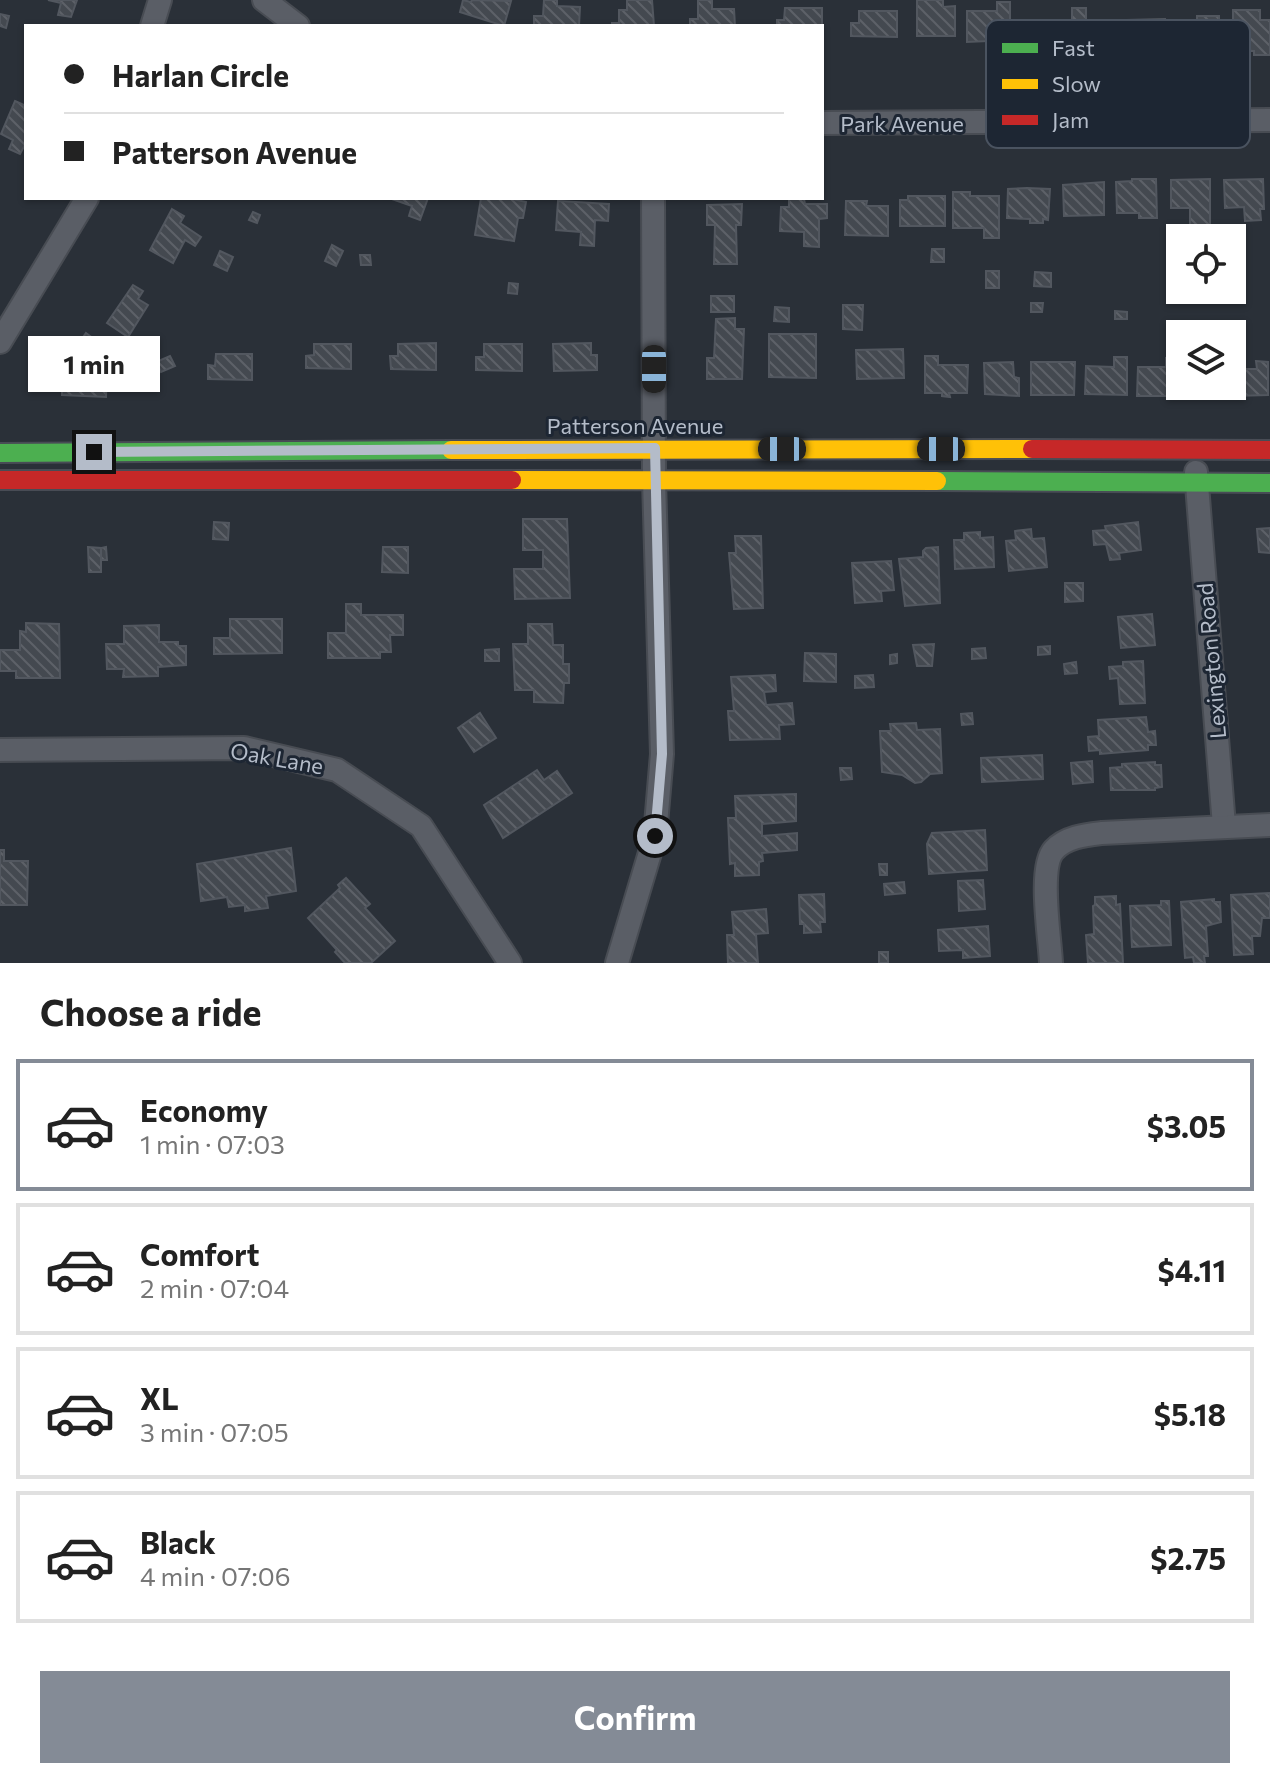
<!DOCTYPE html>
<html lang="en">
<head>
<meta charset="utf-8">
<style>
	body { margin:0; font-family:Commissioner,sans-serif; background:#f6f6f6; color:#222; height:100vh; display:flex; flex-direction:column; font-size:30px; white-space:nowrap }
	* { box-sizing:border-box; margin:0 }
	p { font-size:26px; color:#767676 }
	.icon { flex:none; width:44px; height:44px; fill:none; stroke:currentColor; stroke-width:2; stroke-linecap:round; stroke-linejoin:round }
	.map { position:relative; height:963px; overflow:hidden }
	.details { display:flex; flex-direction:column; background:#fff; flex:1 }
	.details>* { flex:none }
	.top-card { position:absolute; left:24px; top:24px; width:800px; height:176px; border-radius:0px; box-shadow:0 2px 6px #0004; display:grid; align-content:center; height:176px; padding:0 40px; background:#fff }
	.controls { position:absolute; left:1166px; top:224px; display:grid; gap:16px }
	.controls a { display:grid; place-items:center; width:80px; height:80px; border-radius:0px; background:#fff; box-shadow:0 2px 6px #0004; font-size:40px }
	.end { position:absolute; width:36px; height:36px; margin:-18px; border:10px solid #b4bcc9; background:#111; box-shadow:0 0 0 4px #111 }
	.from { border-radius:50% }
	.bubble { position:absolute; height:56px; border-radius:0px; background:#fff; box-shadow:0 2px 6px #0004; font-size:26px; font-weight:700; line-height:56px; text-align:center }
	.car { position:absolute; width:24px; height:48px; margin:-24px -12px; border-radius:10px; box-shadow:0 0 6px 2px #0007; background:linear-gradient(#222 24%,#8ab4d8 0 40%,#222 0 76%,#8ab4d8 0 86%,#222 0) }
	.top-card b { display:flex; align-items:center; gap:28px; height:76px; font-size:30px }
	.top-card b+b { border-top:2px solid #e0e0e0 }
	.top-card i { width:20px; height:20px; background:#222 }
	ul { padding:0; list-style:none }
	li { display:flex; align-items:center; gap:24px; height:132px; margin:0 16px 12px; padding:0 24px; border:4px solid #e0e0e0; border-radius:0px }
	li div { flex:1 }
	li b { display:block; font-size:30px }
	li em { font-style:normal; font-weight:700 }
	li.current { border-color:#848b96 }
	li>.icon { width:72px; height:72px; stroke-width:1.5 }
	h2 { padding:0 40px; font-size:36px; line-height:96px }
	.primary-button { display:flex; gap:16px; margin-top:auto; padding:16px 40px }
	.primary-button a { flex:1; height:92px; border-radius:0px; background:#848b96; color:#fff; font-size:32px; font-weight:700; line-height:92px; text-align:center }
	.map>svg:first-child { display:block }
	.building { fill:url(#building-back-hatch); stroke:#52575f; stroke-width:2 }
	.lines { fill:none; stroke-linecap:round; stroke-linejoin:round }
	.street-casing { stroke:#484c53; stroke-width:26 }
	.fast-casing { stroke:#484c55; stroke-width:22 }
	.slow-casing { stroke:#484c55; stroke-width:22 }
	.jam-casing { stroke:#484c55; stroke-width:22 }
	.street { stroke:#5a5e66; stroke-width:22 }
	.fast { stroke:#4caf50; stroke-width:18 }
	.slow { stroke:#ffc107; stroke-width:18 }
	.jam { stroke:#c62828; stroke-width:18 }
	.route { stroke:#b4bcc9; stroke-width:10 }
	.labels { text-anchor:middle; dominant-baseline:central; stroke-width:6; stroke-linejoin:round; paint-order:stroke }
	.street-label { font-size:22px; fill:#b4bcc9; stroke:#1d2633 }
	.key { fill:#1d2633; stroke:#4a5360; stroke-width:2 }
	.key-label { font-size:22px; fill:#b4bcc9 }
</style>
</head>
<body>
<div class="map">
<svg width="1270" height="963" viewBox="0 0 1270 963">
	<defs>
		<pattern id="building-back-hatch" width="6" height="6" patternUnits="userSpaceOnUse" patternTransform="scale(2)"><rect width="6" height="6" fill="#444950"/><path d="M-1 5l2 2M0 0l6 6M5-1l2 2" fill="none" stroke="#5d6168"/></pattern>
	</defs>
	<rect width="100%" height="100%" fill="#2a3038"/>
	<!-- building -->
	<g class="building">
		<polygon points="48,0 77,0 71,17 58,15 61,3"/>
		<polygon points="463,0 471,2 472,0 511,1 504,26 460,12"/>
		<polygon points="544,0 557,0 557,6 580,7 579,26 534,26 534,16 543,16"/>
		<polygon points="627,0 652,0 654,26 612,26 612,23 619,23 619,10 627,10"/>
		<polygon points="698,0 712,0 712,9 734,9 735,26 690,26 690,19 698,19"/>
		<polygon points="917,0 943,0 943,7 955,6 955,36 917,36"/>
		<polygon points="997,2 1010,2 1010,40 967,42 967,11 997,11"/>
		<polygon points="785,8 822,8 822,34 822,26 777,26 777,20 784,20"/>
		<polygon points="1072,8 1086,8 1086,23 1117,23 1118,54 1072,54"/>
		<polygon points="1233,10 1260,10 1260,20 1270,20 1270,55 1254,55 1254,51 1233,51"/>
		<polygon points="859,11 897,11 897,37 851,36 851,23 859,23"/>
		<polygon points="0,14 9,16 6,28 0,26"/>
		<polygon points="1197,16 1219,16 1219,57 1180,57 1180,28 1197,28"/>
		<polygon points="1165,19 1167,57 1154,57 1153,54 1131,57 1131,54 1128,54 1127,20"/>
		<polygon points="15,101 26,106 26,143 20,154 9,149 13,140 1,134"/>
		<polygon points="1132,179 1156,179 1157,218 1139,218 1139,213 1117,213 1116,182 1132,181"/>
		<polygon points="1210,179 1210,227 1190,227 1190,208 1171,208 1171,180"/>
		<polygon points="1263,179 1264,209 1260,209 1261,220 1245,221 1244,207 1225,208 1224,180"/>
		<polygon points="1104,182 1104,215 1064,216 1063,185"/>
		<polygon points="1027,188 1050,189 1048,220 1043,219 1043,223 1030,223 1030,219 1007,218 1008,189"/>
		<polygon points="953,192 970,192 970,196 999,196 999,238 984,238 984,228 953,228"/>
		<polygon points="908,196 945,196 945,226 900,226 900,200 908,200"/>
		<polygon points="389,198 428,198 420,220 409,216 412,206"/>
		<polygon points="481,198 508,198 526,202 523,218 518,218 514,241 475,235"/>
		<polygon points="789,199 804,199 805,204 827,204 827,218 819,219 819,247 804,246 804,232 780,231 781,207 789,207"/>
		<polygon points="558,201 609,204 608,221 595,220 594,246 580,245 581,232 556,230"/>
		<polygon points="846,201 867,201 866,206 888,206 888,236 845,235"/>
		<polygon points="742,204 741,225 736,225 737,264 714,264 715,225 707,225 707,205"/>
		<polygon points="172,209 184,216 180,223 201,237 195,246 185,240 173,263 150,250"/>
		<polygon points="253,212 260,215 257,223 249,220"/>
		<polygon points="332,245 343,251 336,266 325,261"/>
		<polygon points="932,249 944,249 944,262 931,262"/>
		<polygon points="220,251 233,257 227,271 214,265"/>
		<polygon points="360,255 370,255 371,265 361,265"/>
		<rect x="986" y="271" width="13" height="17"/>
		<polygon points="1035,272 1051,273 1051,287 1034,286"/>
		<polygon points="509,283 518,284 517,294 508,293"/>
		<polygon points="133,285 143,291 138,299 148,305 128,337 107,323"/>
		<polygon points="1214,290 1229,290 1228,294 1213,294"/>
		<rect x="711" y="296" width="23" height="16"/>
		<polygon points="1031,303 1043,303 1042,312 1031,312"/>
		<polygon points="843,305 863,305 862,330 843,329"/>
		<polygon points="775,307 789,308 789,322 774,321"/>
		<polygon points="1115,311 1127,312 1127,319 1115,319"/>
		<polygon points="735,318 735,329 744,329 742,379 707,379 707,358 714,358 716,319"/>
		<polygon points="86,333 94,339 87,349 79,343"/>
		<polygon points="769,334 816,334 816,378 769,377"/>
		<polygon points="436,343 436,370 391,369 390,356 398,356 398,344"/>
		<polygon points="591,343 591,355 597,355 597,370 554,371 553,344"/>
		<polygon points="314,344 351,344 351,369 306,368 306,356 314,355"/>
		<polygon points="484,344 522,344 522,371 476,370 476,357 484,357"/>
		<polygon points="903,349 904,378 857,379 856,350"/>
		<polygon points="216,354 252,354 252,380 208,379 208,365 215,366"/>
		<polygon points="170,356 175,366 161,372 156,362"/>
		<polygon points="925,356 938,356 938,365 968,365 967,393 949,393 950,397 942,396 942,393 925,393"/>
		<polygon points="1114,357 1127,357 1127,395 1085,394 1086,366 1114,367"/>
		<polygon points="1166,358 1180,358 1180,396 1137,396 1138,367 1166,367"/>
		<polygon points="1256,361 1268,362 1268,395 1234,396 1234,369 1257,369"/>
		<polygon points="1013,362 1014,377 1019,378 1019,396 985,394 984,363"/>
		<polygon points="1031,362 1075,362 1074,395 1031,395"/>
		<polygon points="70,369 107,370 106,397 62,395 62,381 70,381"/>
		<rect x="1190" y="386" width="35" height="11"/>
		<polygon points="523,519 567,519 570,598 515,599 514,569 543,569 543,550 523,550"/>
		<polygon points="214,522 229,523 228,540 213,539"/>
		<polygon points="1138,522 1141,550 1119,553 1120,559 1110,560 1106,544 1094,545 1093,531 1106,530 1105,526"/>
		<polygon points="1270,528 1270,553 1259,552 1257,529"/>
		<polygon points="1031,529 1032,539 1044,538 1047,567 1009,571 1006,541 1016,540 1015,531"/>
		<polygon points="980,532 980,538 993,537 994,567 955,569 954,540 964,540 964,533"/>
		<polygon points="735,536 761,536 763,608 734,609 729,553 736,553"/>
		<polygon points="88,547 101,548 101,572 89,572"/>
		<polygon points="106,547 107,560 101,560 101,548"/>
		<polygon points="383,547 408,547 408,573 382,572"/>
		<polygon points="938,547 940,603 905,606 899,559 923,557 923,551 926,548"/>
		<polygon points="891,561 894,590 881,591 882,601 855,603 852,563"/>
		<polygon points="1065,583 1083,583 1083,601 1065,602"/>
		<polygon points="346,604 361,604 361,615 403,615 403,635 390,635 391,652 380,652 380,658 328,658 328,633 346,633"/>
		<polygon points="1152,614 1155,645 1121,648 1118,617"/>
		<polygon points="230,619 282,619 282,653 214,654 214,638 230,638"/>
		<polygon points="26,623 59,624 60,678 16,678 16,671 0,671 0,650 20,650 20,631 26,632"/>
		<polygon points="528,624 552,624 553,645 563,645 563,664 569,664 569,683 564,683 563,703 534,702 534,690 515,690 513,644 528,644"/>
		<polygon points="159,625 159,642 178,642 178,646 186,646 186,665 158,667 158,676 123,677 124,669 107,669 106,644 124,644 124,626"/>
		<polygon points="934,644 932,666 917,666 913,645"/>
		<polygon points="1050,646 1050,654 1038,655 1038,647"/>
		<polygon points="985,648 986,658 972,659 972,649"/>
		<polygon points="499,649 499,661 485,661 485,650"/>
		<polygon points="805,653 836,654 836,682 804,681"/>
		<polygon points="897,654 897,663 890,664 890,655"/>
		<polygon points="1143,661 1145,703 1120,704 1118,678 1110,679 1109,667 1123,666 1123,662"/>
		<polygon points="1076,662 1077,673 1065,674 1064,664"/>
		<polygon points="775,675 776,691 764,692 766,705 792,703 794,724 779,725 780,739 730,740 728,711 734,711 731,677"/>
		<polygon points="873,675 874,687 855,688 855,676"/>
		<polygon points="480,713 496,738 474,752 458,728"/>
		<polygon points="972,713 973,724 962,725 961,714"/>
		<polygon points="1146,717 1148,732 1155,731 1156,745 1148,745 1148,750 1100,754 1100,750 1089,751 1088,737 1099,736 1098,720"/>
		<polygon points="916,723 917,730 940,729 942,773 930,774 921,782 915,783 902,775 882,772 880,731 891,731 890,724"/>
		<polygon points="1042,755 1043,779 982,782 981,758"/>
		<polygon points="1092,761 1093,782 1073,784 1071,763"/>
		<polygon points="1155,762 1155,765 1161,765 1162,787 1155,788 1155,790 1111,790 1110,768 1122,767 1122,764"/>
		<polygon points="840,768 851,768 852,779 841,780"/>
		<polygon points="537,770 544,780 557,771 572,793 503,838 484,805"/>
		<polygon points="796,794 796,821 762,824 762,836 797,833 797,850 762,853 763,861 759,862 759,875 735,876 735,863 730,864 728,818 736,818 735,796"/>
		<polygon points="985,830 987,870 929,874 927,844 932,833"/>
		<polygon points="291,848 296,891 266,896 268,908 245,911 245,905 229,907 227,897 201,901 197,864"/>
		<polygon points="0,850 4,850 4,861 28,861 27,905 0,905"/>
		<polygon points="879,864 887,864 887,875 880,875"/>
		<polygon points="346,878 370,904 365,908 395,941 371,963 345,963 335,952 337,950 308,918 340,888 338,885"/>
		<polygon points="983,880 985,909 959,911 958,881"/>
		<polygon points="904,882 905,893 885,895 884,884"/>
		<polygon points="1270,893 1270,918 1262,918 1260,936 1252,936 1253,954 1234,955 1231,895"/>
		<polygon points="824,894 825,922 820,922 821,932 804,933 804,924 800,924 799,895"/>
		<polygon points="1116,896 1116,905 1120,904 1123,963 1088,963 1086,935 1094,934 1093,906 1095,905 1095,897"/>
		<polygon points="1214,899 1214,902 1220,902 1221,922 1206,926 1208,956 1204,956 1205,963 1194,963 1193,957 1185,958 1181,902"/>
		<polygon points="1161,901 1169,901 1171,945 1132,947 1130,906 1161,905"/>
		<polygon points="766,909 768,933 756,934 758,963 728,963 727,935 734,935 732,912"/>
		<polygon points="988,926 990,956 963,958 963,950 939,951 938,930"/>
		<rect x="879" y="952" width="9" height="11"/>
	</g>
	<g class="lines">
		<defs>
			<g id="street">
				<polyline points="264,0 298,26"/>
				<polyline points="152,26 160,0"/>
				<polyline points="822,123 1270,120"/>
				<polyline points="0,342 87,198"/>
				<polyline points="1196,472 1224,826"/>
				<polyline points="0,750 244,748 337,770 421,826 510,963"/>
				<polyline points="617,963 655,836 662,754 654,480 653,198"/>
				<path d="M 1051,963 C 1050,938 1038,867 1054,850 C 1066,837 1085,835 1102,833 L 1270,825"/>
			</g>
			<g id="fast">
				<polyline points="0,453 451,450"/>
				<polyline points="937,481 1270,483"/>
			</g>
			<g id="slow">
				<polyline points="451,450 1032,449"/>
				<polyline points="512,480 937,481"/>
			</g>
			<g id="jam">
				<polyline points="1032,449 1270,450"/>
				<polyline points="0,480 512,480"/>
			</g>
		</defs>
		<!-- street casing -->
		<use href="#street" class="street-casing"/>
		<!-- fast casing -->
		<use href="#fast" class="fast-casing"/>
		<!-- slow casing -->
		<use href="#slow" class="slow-casing"/>
		<!-- jam casing -->
		<use href="#jam" class="jam-casing"/>
		<!-- street -->
		<use href="#street" class="street"/>
		<!-- fast -->
		<use href="#fast" class="fast"/>
		<!-- slow -->
		<use href="#slow" class="slow"/>
		<!-- jam -->
		<use href="#jam" class="jam"/>
	</g>
	<g class="lines">
		<!-- route -->
		<polyline class="route" points="94,452 655,448 662,754 655,836"/>
	</g>
	<g class="labels">
		<!-- street labels -->
		<g class="street-label">
			<text x="902" y="123">Park Avenue</text>
			<text x="635" y="425">Patterson Avenue</text>
			<text transform="translate(1211 661) rotate(-95)">Lexington Road</text>
			<text transform="translate(277 758) rotate(10)">Oak Lane</text>
		</g>
	</g>
	<!-- legend -->
	<rect x="986" y="20" width="264" height="128" rx="12" class="key"/>
	<rect x="1002" y="43" width="36" height="10" fill="#4caf50"/>
	<rect x="1002" y="79" width="36" height="10" fill="#ffc107"/>
	<rect x="1002" y="115" width="36" height="10" fill="#c62828"/>
	<g class="key-label">
		<text x="1052" y="56">Fast</text>
		<text x="1052" y="92">Slow</text>
		<text x="1052" y="128">Jam</text>
	</g>
</svg>
<div class="controls">
<a><svg class="icon" aria-label="locate" viewBox="0 0 24 24"><circle cx="12" cy="12" r="6"/><path d="M12 2v4M12 18v4M2 12h4M18 12h4"/></svg></a>
<a><svg class="icon" aria-label="layers" viewBox="0 0 24 24"><path d="M12 4l9 5-9 5-9-5zM3 14l9 5 9-5"/></svg></a>
</div>
<i class="end from" style="left:655px;top:836px"></i>
<i class="end" style="left:94px;top:452px"></i>
<div class="bubble" style="left:28px;top:336px;width:132px">1 min</div>
<i class="car" style="left:654px;top:369px;rotate:180deg"></i>
<i class="car" style="left:782px;top:449px;rotate:270deg"></i>
<i class="car" style="left:941px;top:449px;rotate:270deg"></i>
<div class="top-card">
<b><i class="from"></i>Harlan Circle</b>
<b><i></i>Patterson Avenue</b>
</div>
</div>
<section class="details">
<h2>Choose a ride</h2>
<ul>
<li class="current"><svg class="icon" aria-label="car" viewBox="0 0 24 24"><path d="M5 17H2v-5l4-1 3-4h7l3 4 3 1v5h-3M9 17h6M6 11h13"/><circle cx="7" cy="17" r="2"/><circle cx="17" cy="17" r="2"/></svg><div><b>Economy</b><p>1 min · 07:03</p></div><em>$3.05</em></li>
<li><svg class="icon" aria-label="car" viewBox="0 0 24 24"><path d="M5 17H2v-5l4-1 3-4h7l3 4 3 1v5h-3M9 17h6M6 11h13"/><circle cx="7" cy="17" r="2"/><circle cx="17" cy="17" r="2"/></svg><div><b>Comfort</b><p>2 min · 07:04</p></div><em>$4.11</em></li>
<li><svg class="icon" aria-label="car" viewBox="0 0 24 24"><path d="M5 17H2v-5l4-1 3-4h7l3 4 3 1v5h-3M9 17h6M6 11h13"/><circle cx="7" cy="17" r="2"/><circle cx="17" cy="17" r="2"/></svg><div><b>XL</b><p>3 min · 07:05</p></div><em>$5.18</em></li>
<li><svg class="icon" aria-label="car" viewBox="0 0 24 24"><path d="M5 17H2v-5l4-1 3-4h7l3 4 3 1v5h-3M9 17h6M6 11h13"/><circle cx="7" cy="17" r="2"/><circle cx="17" cy="17" r="2"/></svg><div><b>Black</b><p>4 min · 07:06</p></div><em>$2.75</em></li>
</ul>
<div class="primary-button"><a>Confirm</a></div>
</section>
</body>
</html>
